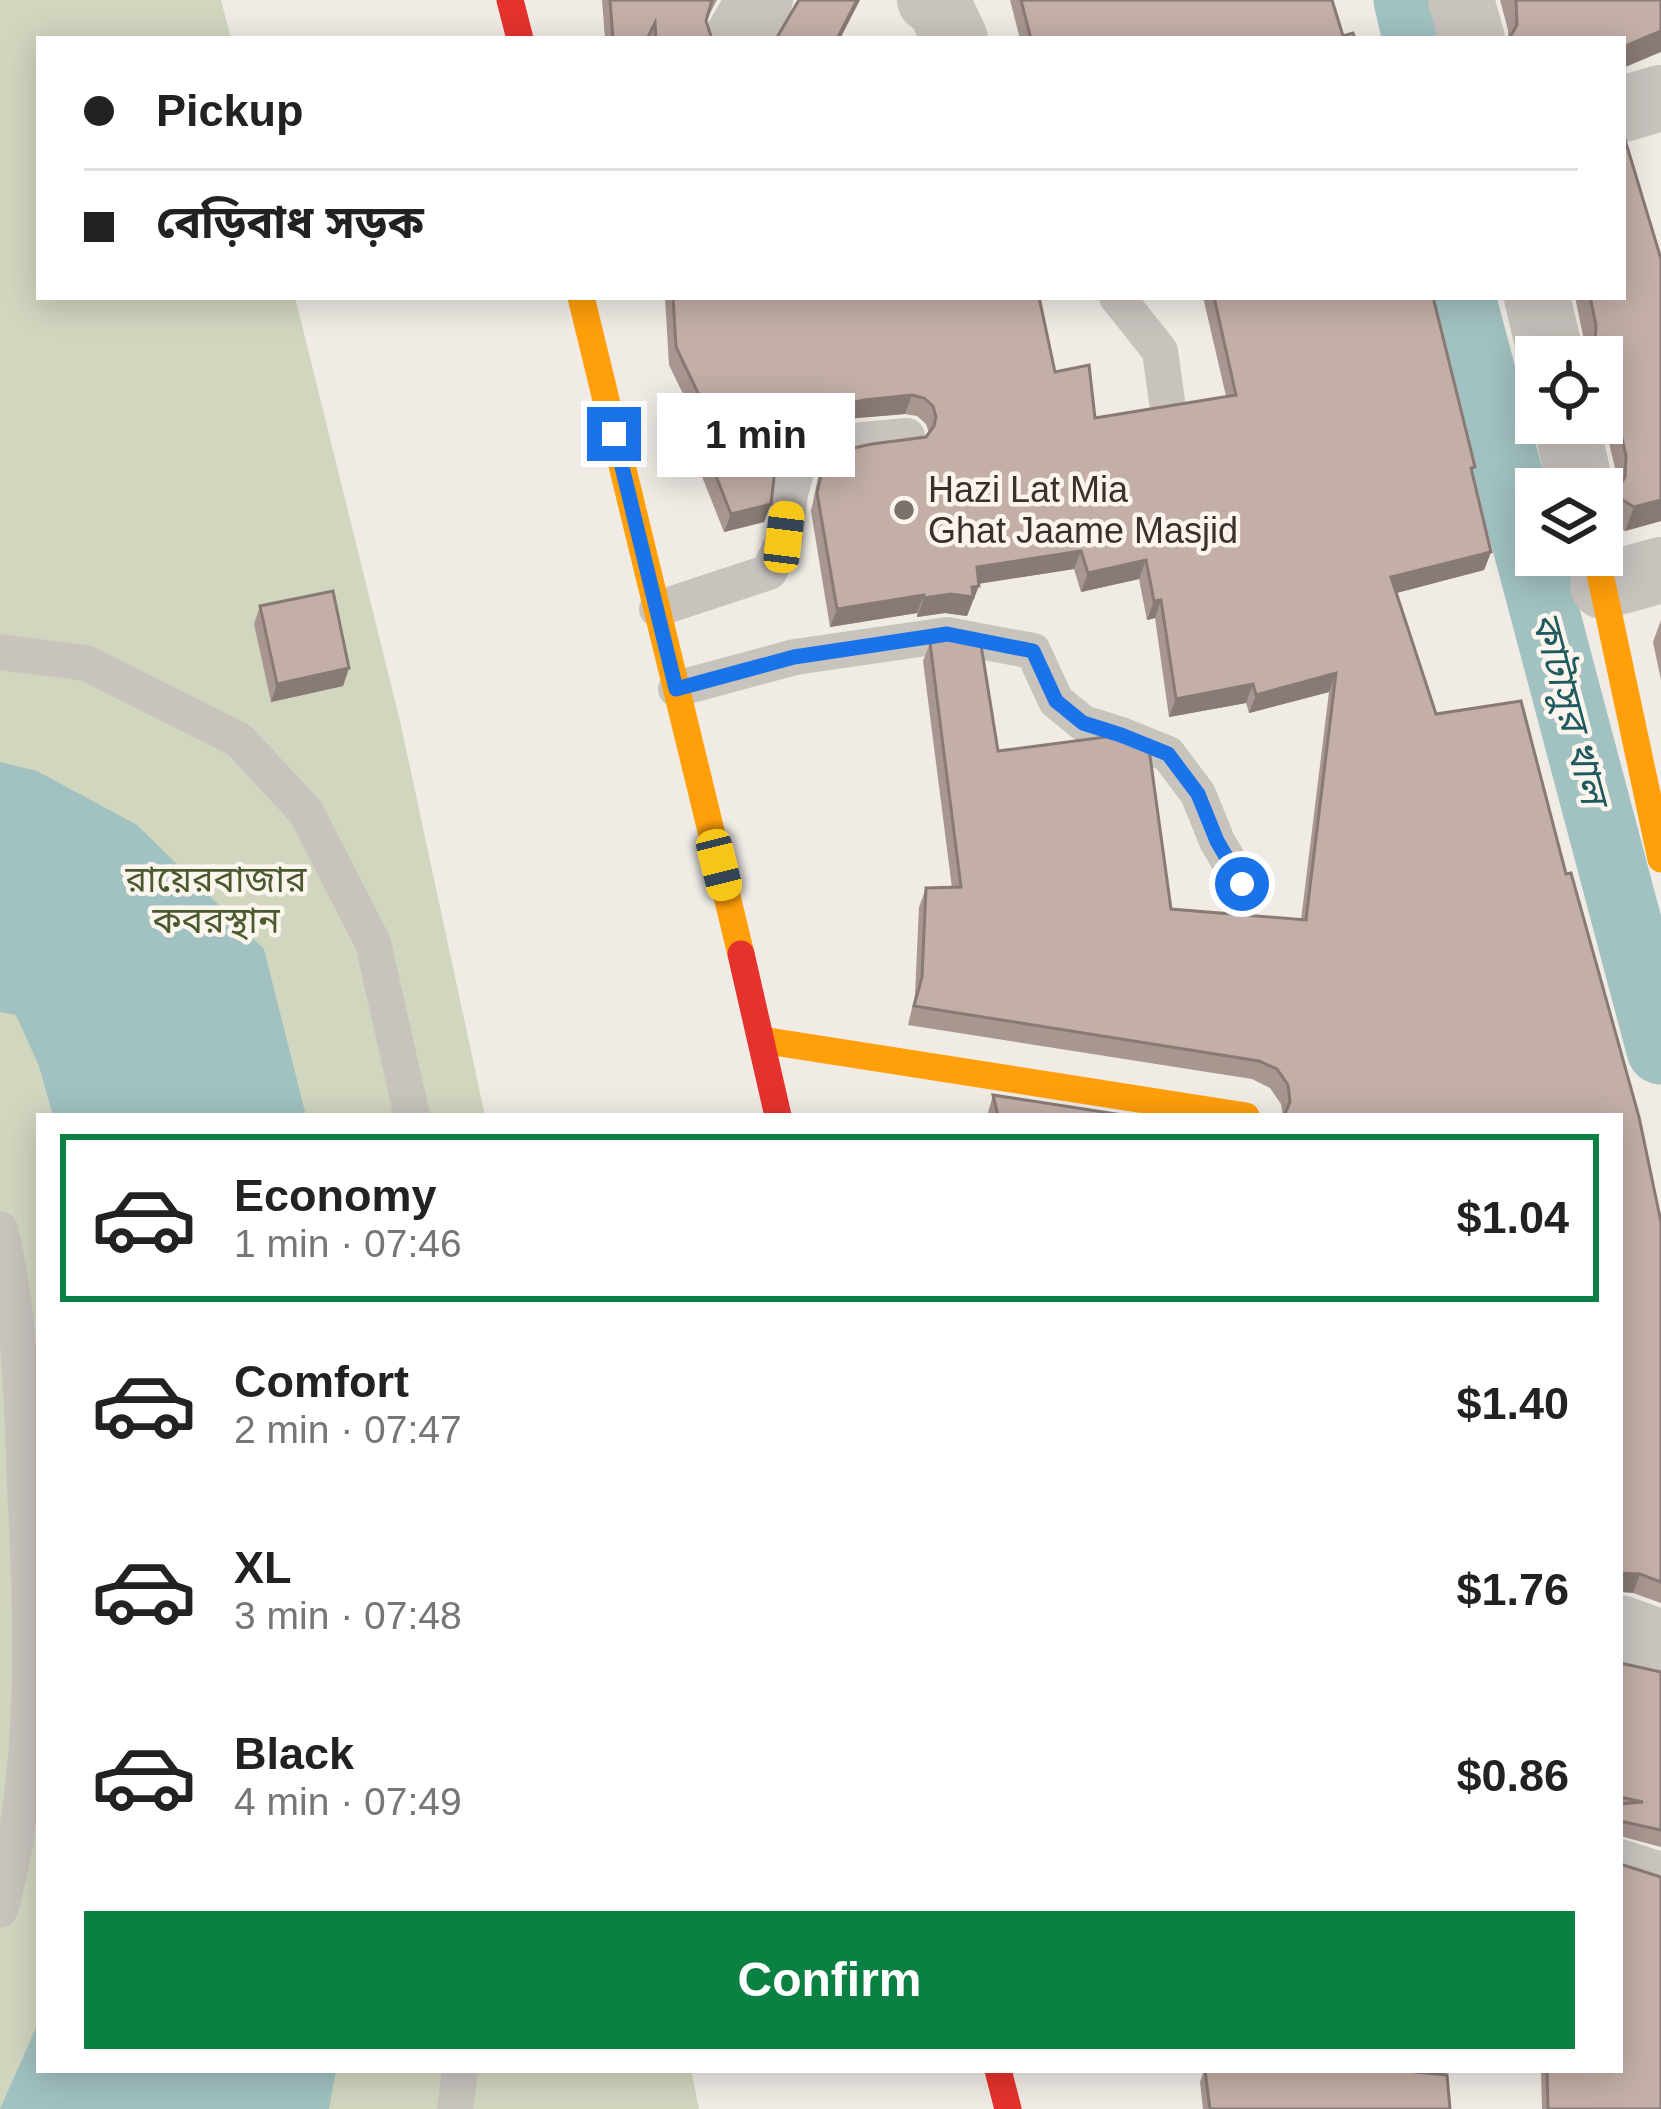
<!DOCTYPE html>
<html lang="en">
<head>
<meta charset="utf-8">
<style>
	body { margin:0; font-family:Helvetica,"Noto Sans Bengali",sans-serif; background:#f2f2f2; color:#222; height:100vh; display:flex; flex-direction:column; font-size:45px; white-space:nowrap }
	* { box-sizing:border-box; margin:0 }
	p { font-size:39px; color:#767676 }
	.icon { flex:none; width:66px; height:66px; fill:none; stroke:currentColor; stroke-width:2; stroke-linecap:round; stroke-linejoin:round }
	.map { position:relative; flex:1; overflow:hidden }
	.details { position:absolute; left:36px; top:1113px; width:1587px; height:960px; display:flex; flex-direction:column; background:#fff; border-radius:0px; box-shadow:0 6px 30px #0003 }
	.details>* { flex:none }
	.top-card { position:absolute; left:36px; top:36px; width:1590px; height:264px; border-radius:0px; box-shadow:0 6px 30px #0003; display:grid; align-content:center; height:264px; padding:0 48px; background:#fff }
	.fabs { position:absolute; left:1515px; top:336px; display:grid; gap:24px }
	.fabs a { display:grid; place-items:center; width:108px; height:108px; border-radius:0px; background:#fff; box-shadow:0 6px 30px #0003; font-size:60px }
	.end { position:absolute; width:54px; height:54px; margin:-27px; border:15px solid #1a73e8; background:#fff; box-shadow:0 0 0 6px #fff }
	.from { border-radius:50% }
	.bubble { position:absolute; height:84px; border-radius:0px; background:#fff; box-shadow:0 6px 30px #0003; font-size:39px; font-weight:600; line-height:84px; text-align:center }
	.car { position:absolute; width:36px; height:72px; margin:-36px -18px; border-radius:15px; box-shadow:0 0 9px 3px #0007; background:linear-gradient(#f5c518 24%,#345 0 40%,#f5c518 0 76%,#345 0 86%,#f5c518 0) }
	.top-card b { display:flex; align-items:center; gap:42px; height:114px; font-size:45px }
	.top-card b+b { border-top:3px solid #e0e0e0 }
	.top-card i { width:30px; height:30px; background:#222 }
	ul { padding:21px 0 0; list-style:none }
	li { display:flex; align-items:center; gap:36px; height:168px; margin:0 24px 18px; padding:0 24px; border:6px solid transparent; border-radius:0px }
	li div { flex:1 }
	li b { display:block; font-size:45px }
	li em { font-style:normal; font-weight:600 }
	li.active { border-color:#0b8043 }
	li>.icon { width:108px; height:108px; stroke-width:1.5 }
	.cta { display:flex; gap:24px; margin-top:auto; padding:24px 48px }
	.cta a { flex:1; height:138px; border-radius:0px; background:#0b8043; color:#fff; font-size:48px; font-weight:600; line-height:138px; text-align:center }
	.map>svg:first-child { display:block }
	.green { fill:#d1d6bf }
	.water { fill:#a1c2c1 }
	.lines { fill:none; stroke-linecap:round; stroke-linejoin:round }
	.canal { stroke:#a1c2c1; stroke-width:69 }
	.lane { stroke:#c9c3be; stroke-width:36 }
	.street { stroke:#c9c3be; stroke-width:66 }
	.slow { stroke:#ff9f0a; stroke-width:27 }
	.jam { stroke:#e5322d; stroke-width:27 }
	.wall { fill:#a89690 }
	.shaded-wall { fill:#887a75 }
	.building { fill:#c3afa7; stroke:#887a75; stroke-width:3 }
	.route { stroke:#1a73e8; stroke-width:15 }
	.poi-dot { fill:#7a716c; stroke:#fbf5ee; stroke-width:4.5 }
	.labels { text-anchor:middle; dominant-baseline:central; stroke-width:9; stroke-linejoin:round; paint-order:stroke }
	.poi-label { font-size:36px; fill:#3b302b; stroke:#fbf5ee; text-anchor:start }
	.park-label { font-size:36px; fill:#4a5a2e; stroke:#fbf5ee }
	.water-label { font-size:39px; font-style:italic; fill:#1f5a5e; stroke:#fbf5ee }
</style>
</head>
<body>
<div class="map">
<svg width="1661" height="2109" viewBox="0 0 1661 2109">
	<rect width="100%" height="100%" fill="#f0ebe5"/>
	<!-- green -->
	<polygon class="green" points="0,0 221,0 231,39 39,39 39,297 295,297 400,721 485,1116 39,1116 39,2070 691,2070 699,2109 0,2109"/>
	<!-- water -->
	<g class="water">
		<polygon points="0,762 37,771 137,825 264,949 306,1116 53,1116 39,1066 16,1015 0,1012"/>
		<polygon points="39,2021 39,2070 336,2070 329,2109 0,2109"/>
	</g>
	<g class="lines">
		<!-- canal -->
		<g class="canal">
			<polyline points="1408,0 1417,39"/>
			<polyline points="1461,297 1661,1050"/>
		</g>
		<!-- lane -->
		<g class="lane">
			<polyline points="1117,297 1160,351 1167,402"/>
			<polyline points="657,609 769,572 785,537 790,494 801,454 862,440 907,436"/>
			<polyline points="0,652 86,663 239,740 306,812 373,943 412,1116"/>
			<polyline points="676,689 795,657 947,635 1033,651 1056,701 1083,723 1121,735 1168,754 1198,794 1217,841 1242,884"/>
			<path d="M 0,1229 C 20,1312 22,1398 25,1483 C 32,1624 38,1772 0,1910"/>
			<polyline points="1620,1857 1661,1870"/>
			<polyline points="455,2109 460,2070"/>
		</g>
		<!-- street -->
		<g class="street">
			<polyline points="930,0 939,5 955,39"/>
			<polyline points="1461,0 1472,39"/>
			<polyline points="737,39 760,0"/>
			<polyline points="1623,109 1661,98"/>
			<polyline points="1537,297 1551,357"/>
			<polyline points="1566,423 1581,489"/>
			<polyline points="1603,586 1661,570"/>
			<polyline points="1620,1628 1661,1643"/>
		</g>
		<!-- slow -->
		<g class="slow">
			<polyline points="581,297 741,954"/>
			<polyline points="1596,555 1661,859"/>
			<polyline points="762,1040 1246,1116"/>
		</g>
		<!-- jam -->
		<g class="jam">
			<polyline points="510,0 520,39"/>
			<polyline points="741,954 778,1116"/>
			<polyline points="998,2070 1008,2109"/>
		</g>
	</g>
	<!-- wall -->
	<g class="wall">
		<polygon points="602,0 717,0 706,21 712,39 605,39"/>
		<polygon points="1010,0 1332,0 1343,36 1355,39 1020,39"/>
		<polygon points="1500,0 1661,0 1508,39 1508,30"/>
		<polygon points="1661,259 1661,521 1625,531 1605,519 1617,490 1618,481 1602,413 1602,357 1587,355 1575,297 1623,297"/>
		<polygon points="665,297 971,297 1055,372 1095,418 1226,396 1203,297 1433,297 1491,552 1484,570 1396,593 1436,714 1566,874 1661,1222 1661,1603 1633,1593 1620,1116 1283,1116 1281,1104 1270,1088 1252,1079 908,1025 915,995 919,907 926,888 952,888 923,661 930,643 998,751 1171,909 1301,920 1329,692 1249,713 1246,703 1169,717 1155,618 1147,620 1139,579 1081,592 1074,569 978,584 967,616 945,613 917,617 917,613 830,627 811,511 819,473 826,454 926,437 929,433 926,424 917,416 905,414 857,418 795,433 785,439 782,443 764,522 724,532 678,416 685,398 669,365"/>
		<polygon points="260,606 349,668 343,686 271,702 254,624"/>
		<polygon points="1661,620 1661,680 1653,642"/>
		<polygon points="993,1095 1129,1116 987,1116"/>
		<polygon points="1620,1663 1661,1672 1661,1847 1620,1836"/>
		<polygon points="1204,2070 1394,2070 1450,2109 1203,2109 1200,2082"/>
		<polygon points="1541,2070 1620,2070 1661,2109 1542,2109"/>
	</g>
	<!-- shaded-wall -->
	<g class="shaded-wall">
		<polygon points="857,0 860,0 840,39 837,39"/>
		<polygon points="1661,31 1661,52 1623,68 1623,47"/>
		<polygon points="912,395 905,414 857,418 795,433 785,439 779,448 791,420 802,414 864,400"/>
		<polygon points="1661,500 1661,521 1625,531 1634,507"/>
		<polygon points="771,504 764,522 724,532 731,514"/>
		<polygon points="1081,551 1074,569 970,585 977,567"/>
		<polygon points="1491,552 1484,570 1385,596 1391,577"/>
		<polygon points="1146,560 1139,579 1081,592 1088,573"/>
		<polygon points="979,586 967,616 945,613 917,617 924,598 951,594"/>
		<polygon points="924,595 917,613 830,627 837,609"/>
		<polygon points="1161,600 1155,618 1147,620 1154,601"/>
		<polygon points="349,668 343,686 271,702 277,684"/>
		<polygon points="1336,673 1329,692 1249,713 1256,695"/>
		<polygon points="1253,684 1246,703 1169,717 1176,699"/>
		<polygon points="1620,1573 1640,1574 1633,1593 1620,1592"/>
	</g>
	<!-- building -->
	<g class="building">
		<polygon points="610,0 712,0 706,21 712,39 656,39 655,23 647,39 613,39"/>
		<polygon points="799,0 857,0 837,39 776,39"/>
		<polygon points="1021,0 1332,0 1343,36 1353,33 1355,39 1031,39"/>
		<polygon points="1516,0 1661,0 1661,31 1623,47 1623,39 1509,39 1517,25"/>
		<polygon points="1623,133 1661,259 1661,500 1634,507 1614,495 1625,477 1626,456 1611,389 1602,373 1602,357 1586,357 1595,345 1596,325 1590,297 1623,297"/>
		<polygon points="673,297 1039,297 1055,372 1089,365 1095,418 1236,395 1214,297 1433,297 1475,467 1471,468 1491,552 1391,577 1436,714 1521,701 1566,874 1571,873 1639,1117 1661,1222 1661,1582 1640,1574 1620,1573 1620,1116 1284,1116 1290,1102 1288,1085 1277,1069 1259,1061 914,1006 922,977 926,888 961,887 930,643 953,639 981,645 998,751 1113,736 1149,749 1171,909 1306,920 1336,673 1256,695 1253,684 1176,699 1161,600 1154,601 1146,560 1088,573 1081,551 977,567 979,586 972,587 973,597 951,594 924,598 924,595 837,609 817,493 826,454 872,444 926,437 934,426 936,417 933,406 924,398 912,395 864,400 802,414 791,420 786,430 775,470 771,504 731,514 685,398 698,393 676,347"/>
		<polygon points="333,591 349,668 277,684 260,606"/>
		<polygon points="993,1095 1129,1116 998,1116"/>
		<polygon points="1620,1663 1661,1672 1661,1830 1620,1821 1620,1804 1643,1802 1620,1797"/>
		<polygon points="1620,1864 1661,1877 1661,2109 1548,2109 1547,2070 1620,2070"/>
		<polygon points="1205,2070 1394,2070 1447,2075 1450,2109 1210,2109"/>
	</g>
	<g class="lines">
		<!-- route -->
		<polyline class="route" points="614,434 676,689 794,657 947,634 1033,651 1056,701 1083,723 1121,735 1168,754 1198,794 1217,841 1242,884"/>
	</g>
	<!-- markers -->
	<circle class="poi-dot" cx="904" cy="510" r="12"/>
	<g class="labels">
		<!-- poi labels -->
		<g class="poi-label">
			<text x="928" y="489">Hazi Lat Mia<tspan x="928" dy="41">Ghat Jaame Masjid</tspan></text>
		</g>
		<!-- park labels -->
		<g class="park-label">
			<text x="216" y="879">রায়েরবাজার<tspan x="216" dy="41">কবরস্থান</tspan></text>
		</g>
		<!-- water labels -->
		<g class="water-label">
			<text transform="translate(1570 708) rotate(75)">কাটাসুর খাল</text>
		</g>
	</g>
</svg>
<div class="fabs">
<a><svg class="icon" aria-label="locate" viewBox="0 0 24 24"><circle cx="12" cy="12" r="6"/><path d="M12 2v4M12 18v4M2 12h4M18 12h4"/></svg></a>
<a><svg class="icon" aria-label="layers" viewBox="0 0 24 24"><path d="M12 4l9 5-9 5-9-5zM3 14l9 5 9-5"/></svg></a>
</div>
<i class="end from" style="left:1242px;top:884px"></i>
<i class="end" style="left:614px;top:434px"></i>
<div class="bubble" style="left:657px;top:393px;width:198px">1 min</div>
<i class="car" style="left:784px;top:537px;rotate:7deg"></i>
<i class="car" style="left:719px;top:865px;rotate:166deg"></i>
<div class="top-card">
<b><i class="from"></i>Pickup</b>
<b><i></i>বেড়িবাধ সড়ক</b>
</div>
<section class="details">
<ul>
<li class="active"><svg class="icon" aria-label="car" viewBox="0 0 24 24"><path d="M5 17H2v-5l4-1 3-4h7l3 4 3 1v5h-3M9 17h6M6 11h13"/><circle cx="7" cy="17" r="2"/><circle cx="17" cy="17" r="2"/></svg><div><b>Economy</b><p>1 min · 07:46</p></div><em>$1.04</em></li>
<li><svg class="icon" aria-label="car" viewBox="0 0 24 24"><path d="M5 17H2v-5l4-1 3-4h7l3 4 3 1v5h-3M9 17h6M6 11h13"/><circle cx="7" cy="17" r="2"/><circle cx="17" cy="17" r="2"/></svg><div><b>Comfort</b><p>2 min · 07:47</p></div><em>$1.40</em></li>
<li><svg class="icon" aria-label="car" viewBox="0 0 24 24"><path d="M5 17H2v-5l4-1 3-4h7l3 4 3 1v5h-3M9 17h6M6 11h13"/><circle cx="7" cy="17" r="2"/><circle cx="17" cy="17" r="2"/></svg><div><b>XL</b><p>3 min · 07:48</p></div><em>$1.76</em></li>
<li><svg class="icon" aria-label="car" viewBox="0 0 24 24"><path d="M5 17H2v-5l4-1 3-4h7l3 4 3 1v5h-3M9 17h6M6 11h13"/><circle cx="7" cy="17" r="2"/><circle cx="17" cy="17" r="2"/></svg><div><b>Black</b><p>4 min · 07:49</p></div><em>$0.86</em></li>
</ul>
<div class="cta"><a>Confirm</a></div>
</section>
</div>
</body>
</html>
